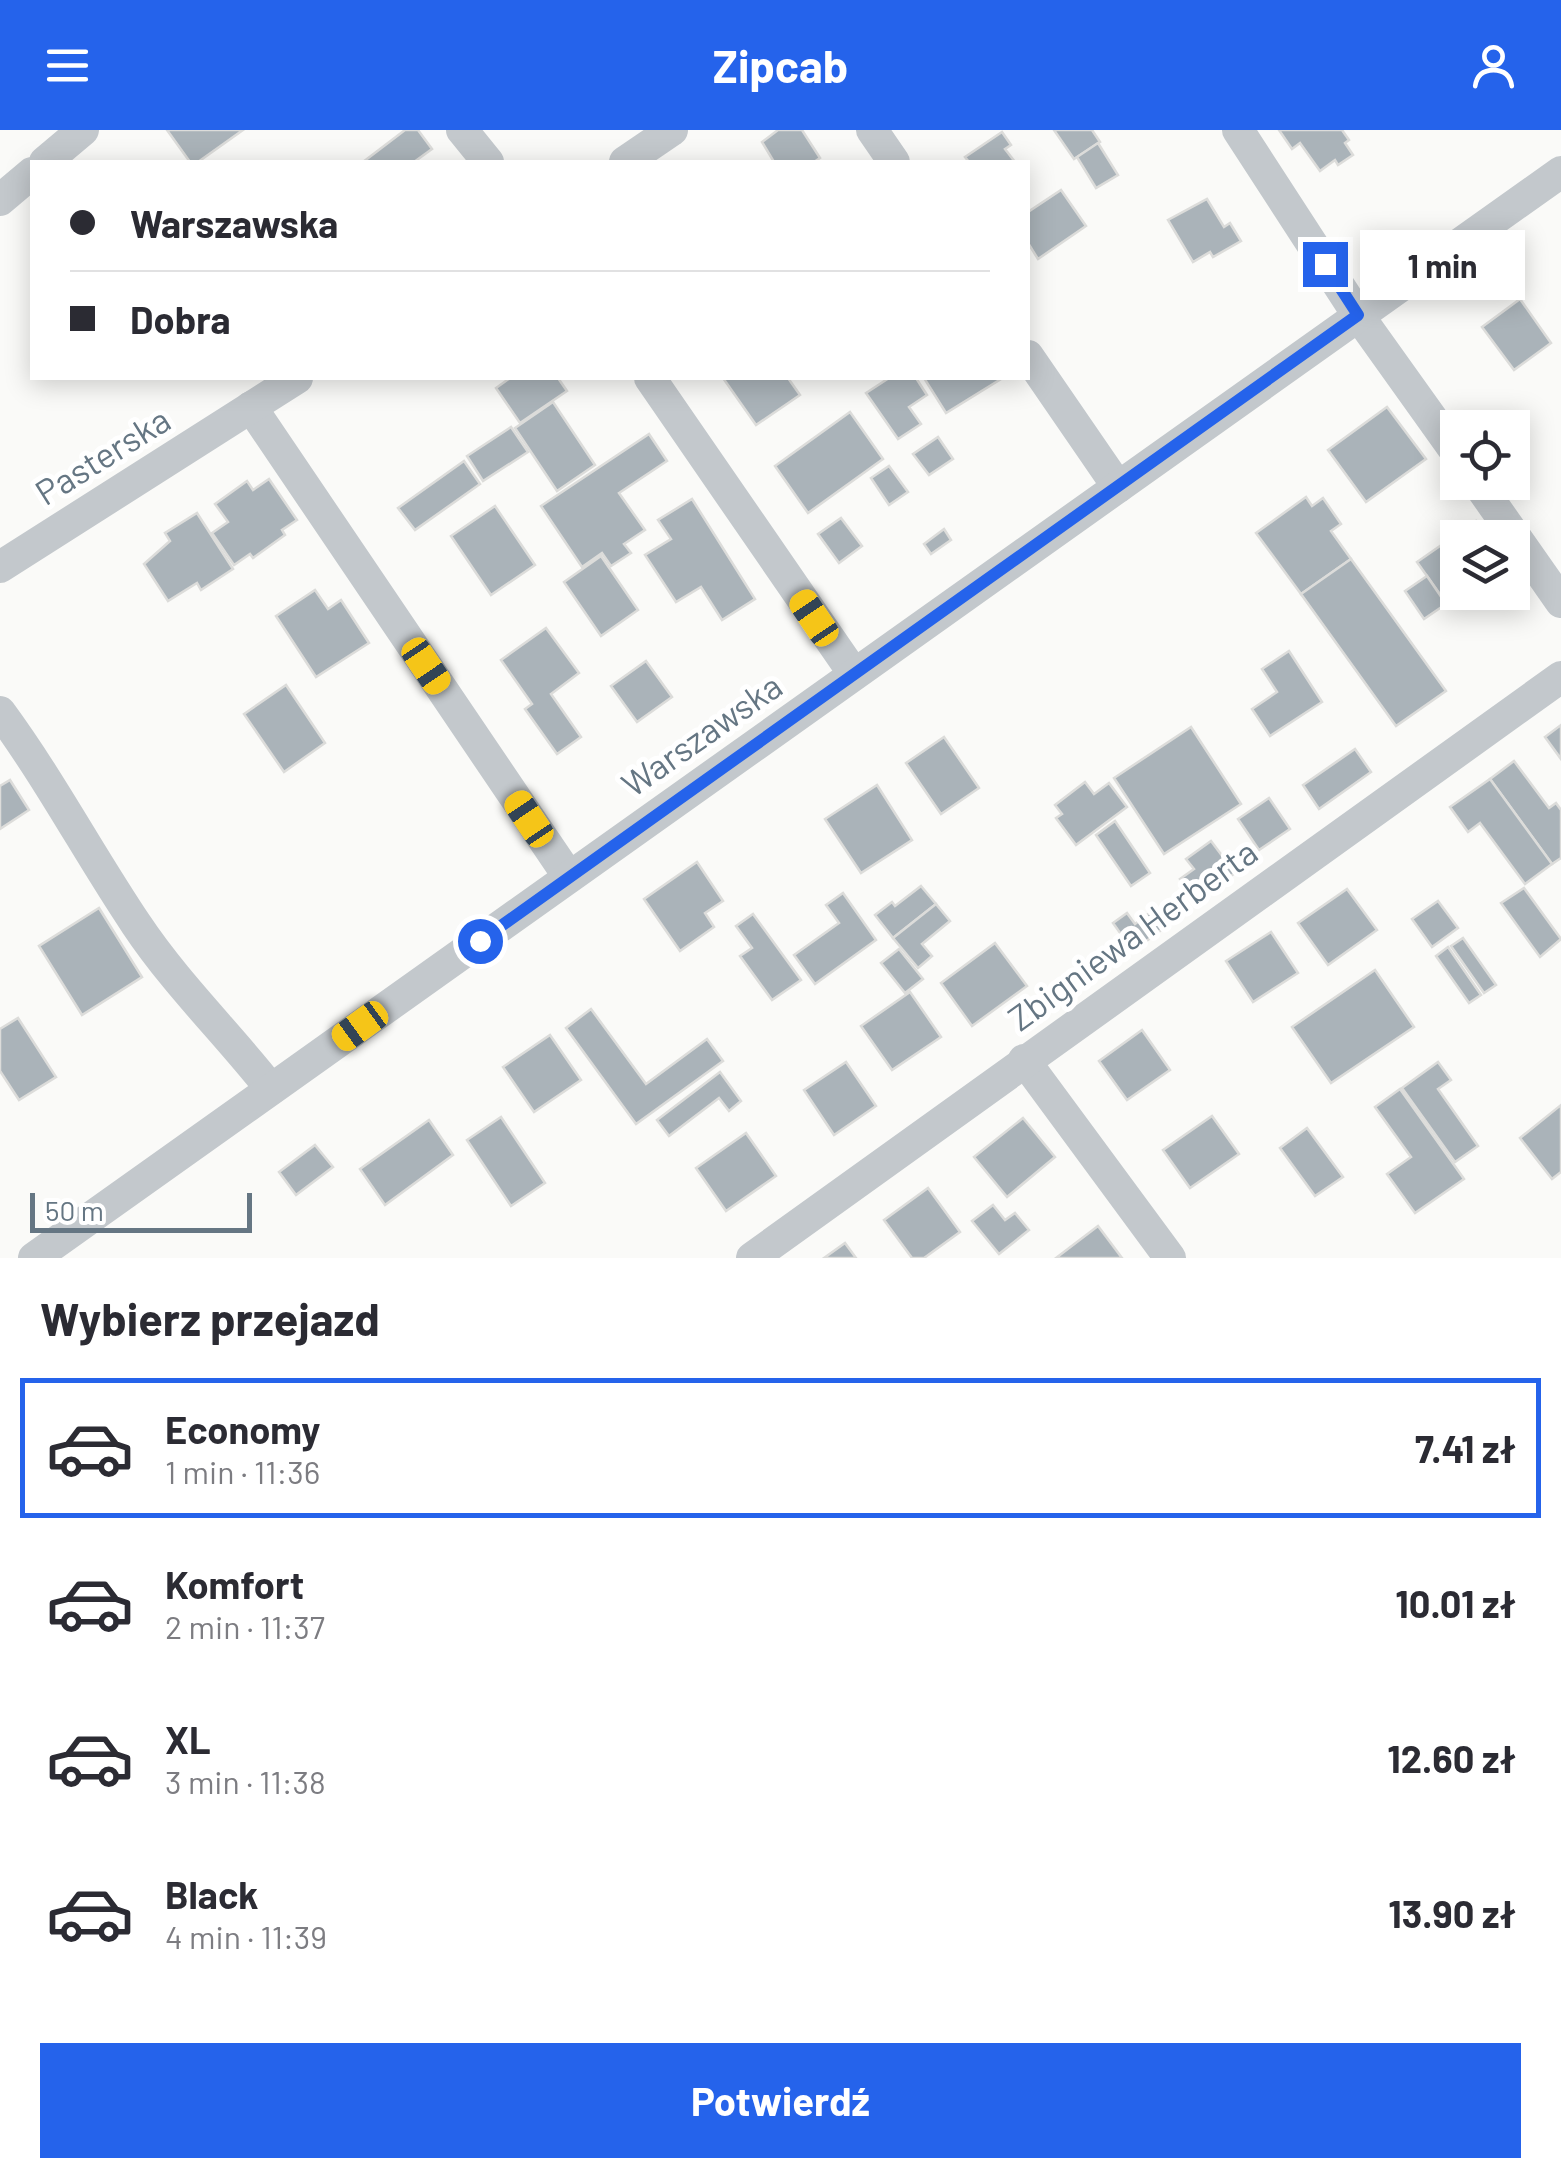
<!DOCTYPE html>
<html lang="pl">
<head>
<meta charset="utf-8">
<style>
	body { margin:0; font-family:Barlow,sans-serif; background:#f2f2f3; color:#2b2b33; height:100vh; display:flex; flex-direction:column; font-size:38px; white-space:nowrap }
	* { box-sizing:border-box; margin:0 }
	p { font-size:32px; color:#7c7c81 }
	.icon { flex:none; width:55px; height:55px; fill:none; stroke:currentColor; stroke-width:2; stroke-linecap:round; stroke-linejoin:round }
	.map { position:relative; height:1128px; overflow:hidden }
	.panel { display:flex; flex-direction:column; background:#fff; flex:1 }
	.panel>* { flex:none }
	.guide { position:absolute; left:30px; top:30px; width:1000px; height:220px; border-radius:0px; box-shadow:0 5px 25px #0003; display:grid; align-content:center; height:220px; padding:0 40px; background:#fff }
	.fabs { position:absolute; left:1440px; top:280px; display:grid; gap:20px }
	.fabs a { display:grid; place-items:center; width:90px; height:90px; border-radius:0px; background:#fff; box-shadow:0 5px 25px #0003; font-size:50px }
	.scale { position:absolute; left:30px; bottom:25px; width:222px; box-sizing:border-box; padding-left:10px; border:5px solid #657683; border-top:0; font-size:28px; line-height:35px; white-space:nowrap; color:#657683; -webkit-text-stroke:8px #fff; paint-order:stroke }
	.end { position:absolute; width:45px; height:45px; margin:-22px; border:12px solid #2563eb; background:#fff; box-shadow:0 0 0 5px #fff }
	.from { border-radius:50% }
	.bubble { position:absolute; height:70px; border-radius:0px; background:#fff; box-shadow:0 5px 25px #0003; font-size:32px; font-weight:700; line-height:70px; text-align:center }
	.car { position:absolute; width:30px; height:60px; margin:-30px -15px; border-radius:12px; box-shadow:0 0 8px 2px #0007; background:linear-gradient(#f5c518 24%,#345 0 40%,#f5c518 0 76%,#345 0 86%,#f5c518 0) }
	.guide b { display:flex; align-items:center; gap:35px; height:95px; font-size:38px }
	.guide b+b { border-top:2px solid #e1e1e2 }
	.guide i { width:25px; height:25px; background:#2b2b33 }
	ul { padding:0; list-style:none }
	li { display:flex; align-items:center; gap:30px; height:140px; margin:0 20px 15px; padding:0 20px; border:5px solid transparent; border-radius:0px }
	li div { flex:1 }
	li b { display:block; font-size:38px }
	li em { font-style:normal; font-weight:700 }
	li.active { border-color:#2563eb }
	li>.icon { width:90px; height:90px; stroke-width:1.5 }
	h2 { padding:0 40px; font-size:45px; line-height:120px }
	.button { display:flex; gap:20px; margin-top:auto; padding:20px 40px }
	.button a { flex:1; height:115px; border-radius:0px; background:#2563eb; color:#fff; font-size:40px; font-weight:700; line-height:115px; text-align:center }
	header { display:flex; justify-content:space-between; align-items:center; height:130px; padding:0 40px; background:#2563eb; color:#fff; font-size:45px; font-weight:700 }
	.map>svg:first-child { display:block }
	.building { fill:#aab3b9; stroke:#dcdcda; stroke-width:2.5 }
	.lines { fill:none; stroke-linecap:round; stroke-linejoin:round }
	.minor { stroke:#c3c8cc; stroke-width:32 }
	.route { stroke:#2563eb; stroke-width:12 }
	.labels { text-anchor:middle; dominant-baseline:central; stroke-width:10; stroke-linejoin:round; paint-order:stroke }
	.street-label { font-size:35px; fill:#657683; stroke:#fff }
</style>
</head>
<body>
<header><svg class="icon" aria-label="menu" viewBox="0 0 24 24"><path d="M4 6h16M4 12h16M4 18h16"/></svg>Zipcab<svg class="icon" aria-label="person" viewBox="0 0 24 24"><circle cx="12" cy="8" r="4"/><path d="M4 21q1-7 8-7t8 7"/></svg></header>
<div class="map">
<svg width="1561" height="1128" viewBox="0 0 1561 1128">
	<rect width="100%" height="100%" fill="#fafaf8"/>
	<!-- building -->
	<g class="building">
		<polygon points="167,0 243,0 198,32 190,32"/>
		<polygon points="405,0 418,0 432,19 414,32 363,32"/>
		<polygon points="778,0 802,0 820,28 814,32 774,32 762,12"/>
		<polygon points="1054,0 1092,0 1100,12 1074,29"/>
		<polygon points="1279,0 1342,0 1349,10 1345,13 1353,25 1338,35 1335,30 1320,41 1300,13 1292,19"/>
		<polygon points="1002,2 1011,15 1005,19 1015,32 969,32 965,27"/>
		<polygon points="1098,13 1118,45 1096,58 1077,27"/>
		<polygon points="1061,60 1086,96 1038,129 1028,113 1028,82"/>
		<polygon points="1207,69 1224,97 1230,93 1241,111 1213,127 1210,122 1193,132 1168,90"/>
		<polygon points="1520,169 1551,213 1514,240 1482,197"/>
		<polygon points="510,248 558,248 567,261 520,293 496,258"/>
		<polygon points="723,248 788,248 800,265 756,295"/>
		<polygon points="889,248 916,248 927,265 909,277 921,294 898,309 866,263"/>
		<polygon points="924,248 1000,248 1001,249 946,283"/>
		<polygon points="553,272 595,335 557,361 515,298"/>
		<polygon points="1387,277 1426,329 1366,372 1328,320"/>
		<polygon points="850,282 883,329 808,383 775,336"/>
		<polygon points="511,297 528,322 483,351 467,326"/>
		<polygon points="649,304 667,331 619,363 645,400 624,414 631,423 611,436 602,423 582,437 541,376"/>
		<polygon points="938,307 953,329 929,345 913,324"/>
		<polygon points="464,331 480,354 415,400 398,378"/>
		<polygon points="889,336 908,362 889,375 871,348"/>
		<polygon points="269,349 297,390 282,400 285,405 253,428 250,424 234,435 212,403 228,392 215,374 247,351 253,360"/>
		<polygon points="1306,367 1312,376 1323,368 1341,394 1331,401 1351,429 1301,464 1256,403"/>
		<polygon points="692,369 755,469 722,490 701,457 676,472 645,425 671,409 658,390"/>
		<polygon points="495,376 535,435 491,465 451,406"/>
		<polygon points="197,383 233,439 201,460 197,453 168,471 144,434 170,411 165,403"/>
		<polygon points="841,388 862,416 839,433 818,404"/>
		<polygon points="1476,391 1488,408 1458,408 1458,462 1463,462 1447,474 1417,432"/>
		<polygon points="944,399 951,410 931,424 924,414"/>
		<polygon points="601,426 638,480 601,506 564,452"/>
		<polygon points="1351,429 1446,561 1396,596 1301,464"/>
		<polygon points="1427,446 1446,474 1424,489 1405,461"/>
		<polygon points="315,460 328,479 341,470 369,513 316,547 276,486"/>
		<polygon points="546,498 579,543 551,564 581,607 557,624 525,579 532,574 501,530"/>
		<polygon points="1289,521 1322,572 1270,606 1252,579 1277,562 1262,539"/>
		<polygon points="646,531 672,567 637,592 611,556"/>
		<polygon points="286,555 325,613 284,642 244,584"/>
		<polygon points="1561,595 1561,629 1545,607"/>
		<polygon points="1191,597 1241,674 1164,724 1114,648"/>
		<polygon points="944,607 979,658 941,684 906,633"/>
		<polygon points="1355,619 1371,642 1319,679 1303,655"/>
		<polygon points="1514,631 1549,678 1556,673 1561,680 1561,728 1552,734 1490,649"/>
		<polygon points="1490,649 1552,734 1525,754 1480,693 1468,702 1450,677"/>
		<polygon points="10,650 29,680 0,699 0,656"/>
		<polygon points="1085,652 1094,664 1109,653 1127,677 1076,715 1056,688 1062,684 1055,675"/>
		<polygon points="877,655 912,710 861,743 825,689"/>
		<polygon points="1269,668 1290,699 1259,720 1238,689"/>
		<polygon points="1115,691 1150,743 1131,756 1096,705"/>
		<polygon points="1211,711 1235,743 1197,771 1180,749 1194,739 1186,729"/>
		<polygon points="697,732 723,771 705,783 714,797 680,821 644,769"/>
		<polygon points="921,756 936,774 893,808 875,785 892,772 895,776"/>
		<polygon points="1524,758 1561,809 1540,827 1501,773"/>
		<polygon points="1347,759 1377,800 1328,835 1298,793"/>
		<polygon points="843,763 876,810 815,854 794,825 839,793 826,775"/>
		<polygon points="1438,771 1458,798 1432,817 1412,789"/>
		<polygon points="936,774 950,791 922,814 932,826 918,838 893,808"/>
		<polygon points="99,778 142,847 82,885 39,816"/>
		<polygon points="1156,778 1168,795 1133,821 1113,793 1127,783 1135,794"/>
		<polygon points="753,784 801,850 772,870 740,826 752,818 736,796"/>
		<polygon points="1271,802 1298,843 1253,872 1226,831"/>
		<polygon points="1463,808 1496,855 1484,863 1451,816"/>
		<polygon points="995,813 1027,856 972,896 941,853"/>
		<polygon points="1448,817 1481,865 1469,873 1436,826"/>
		<polygon points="899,819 923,849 905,863 881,833"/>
		<polygon points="1375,840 1414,897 1331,953 1292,897"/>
		<polygon points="910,862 941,907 892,940 861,896"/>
		<polygon points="591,879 646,954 707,909 723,931 636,994 566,898"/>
		<polygon points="18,888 56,947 19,970 0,941 0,899"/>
		<polygon points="1142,900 1170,940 1127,970 1099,931"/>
		<polygon points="550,905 581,950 534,982 503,937"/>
		<polygon points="846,932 876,976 834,1005 804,960"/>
		<polygon points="1438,932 1451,950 1438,959 1478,1016 1455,1032 1402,958"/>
		<polygon points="720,942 741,971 729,981 719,968 669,1006 657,990"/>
		<polygon points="1400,959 1464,1049 1415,1083 1387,1044 1411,1027 1375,977"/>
		<polygon points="1561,975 1561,1042 1552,1049 1520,1008"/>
		<polygon points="1212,986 1239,1024 1190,1058 1163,1020"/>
		<polygon points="501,987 545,1053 511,1076 467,1010"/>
		<polygon points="1023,988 1055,1027 1007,1067 974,1027"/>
		<polygon points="429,990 453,1025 385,1075 360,1039"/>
		<polygon points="1307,998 1343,1047 1315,1066 1280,1018"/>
		<polygon points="746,1003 776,1046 726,1081 696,1038"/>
		<polygon points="315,1015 333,1037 296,1065 279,1042"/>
		<polygon points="928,1058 960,1102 924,1128 912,1128 884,1090"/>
		<polygon points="993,1075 1005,1090 1015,1083 1029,1100 999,1124 972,1091"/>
		<polygon points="1098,1096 1122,1128 1056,1128"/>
		<polygon points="845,1113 856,1128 824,1128"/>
	</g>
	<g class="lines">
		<!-- minor -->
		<g class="minor">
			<polyline points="462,0 488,32"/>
			<polyline points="872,0 894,32"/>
			<polyline points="1238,0 1358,185 1458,325"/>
			<polyline points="45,32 83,0"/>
			<polyline points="625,32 672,0"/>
			<polyline points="0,70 32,43"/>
			<polyline points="1028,226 1118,357"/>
			<polyline points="650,248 854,544"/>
			<polyline points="251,277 569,747"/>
			<polyline points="1477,352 1561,472"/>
			<polyline points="0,437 297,248"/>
			<path d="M 0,582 C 50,650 89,724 136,794 C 176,854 227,903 271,959"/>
			<polyline points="1024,930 1170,1128"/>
			<polyline points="34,1128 1561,42"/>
			<polyline points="752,1128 1561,547"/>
		</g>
	</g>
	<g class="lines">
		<!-- route -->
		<polyline class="route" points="480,811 1358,185 1325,134"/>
	</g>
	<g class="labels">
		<!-- street labels -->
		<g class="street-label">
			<text transform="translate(102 325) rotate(-32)">Pasterska</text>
			<text transform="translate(701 604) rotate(-35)">Warszawska</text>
			<text transform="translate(1132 804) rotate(-36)">Zbigniewa Herberta</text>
		</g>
	</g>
</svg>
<div class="fabs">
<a><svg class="icon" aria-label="locate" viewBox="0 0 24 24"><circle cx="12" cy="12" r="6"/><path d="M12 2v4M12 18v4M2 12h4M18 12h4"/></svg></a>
<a><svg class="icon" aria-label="layers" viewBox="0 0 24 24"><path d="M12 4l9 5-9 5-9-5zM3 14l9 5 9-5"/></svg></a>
</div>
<div class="scale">50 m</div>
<i class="end from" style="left:480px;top:811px"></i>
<i class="end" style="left:1325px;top:134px"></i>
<div class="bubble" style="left:1360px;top:100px;width:165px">1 min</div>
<i class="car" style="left:814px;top:488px;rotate:326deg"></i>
<i class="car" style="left:426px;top:536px;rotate:146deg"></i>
<i class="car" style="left:529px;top:689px;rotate:326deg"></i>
<i class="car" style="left:360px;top:896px;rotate:234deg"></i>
<div class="guide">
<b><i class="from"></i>Warszawska</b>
<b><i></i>Dobra</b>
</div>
</div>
<section class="panel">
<h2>Wybierz przejazd</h2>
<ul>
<li class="active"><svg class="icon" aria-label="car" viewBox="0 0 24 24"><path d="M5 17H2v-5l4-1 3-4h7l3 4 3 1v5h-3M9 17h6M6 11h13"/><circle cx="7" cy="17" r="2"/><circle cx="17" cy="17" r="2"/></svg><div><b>Economy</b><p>1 min · 11:36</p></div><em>7.41 zł</em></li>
<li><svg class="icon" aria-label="car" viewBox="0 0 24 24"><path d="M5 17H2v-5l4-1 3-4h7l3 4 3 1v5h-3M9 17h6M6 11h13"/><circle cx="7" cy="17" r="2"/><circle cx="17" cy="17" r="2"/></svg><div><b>Komfort</b><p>2 min · 11:37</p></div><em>10.01 zł</em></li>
<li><svg class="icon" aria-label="car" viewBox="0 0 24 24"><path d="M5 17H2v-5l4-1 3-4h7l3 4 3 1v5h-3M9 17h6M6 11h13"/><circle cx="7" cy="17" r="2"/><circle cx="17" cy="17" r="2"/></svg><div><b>XL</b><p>3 min · 11:38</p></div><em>12.60 zł</em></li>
<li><svg class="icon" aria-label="car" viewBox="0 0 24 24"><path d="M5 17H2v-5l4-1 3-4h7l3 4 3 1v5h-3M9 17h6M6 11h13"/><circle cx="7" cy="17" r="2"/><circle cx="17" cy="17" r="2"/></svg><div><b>Black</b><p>4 min · 11:39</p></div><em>13.90 zł</em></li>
</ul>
<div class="button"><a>Potwierdź</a></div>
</section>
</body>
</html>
